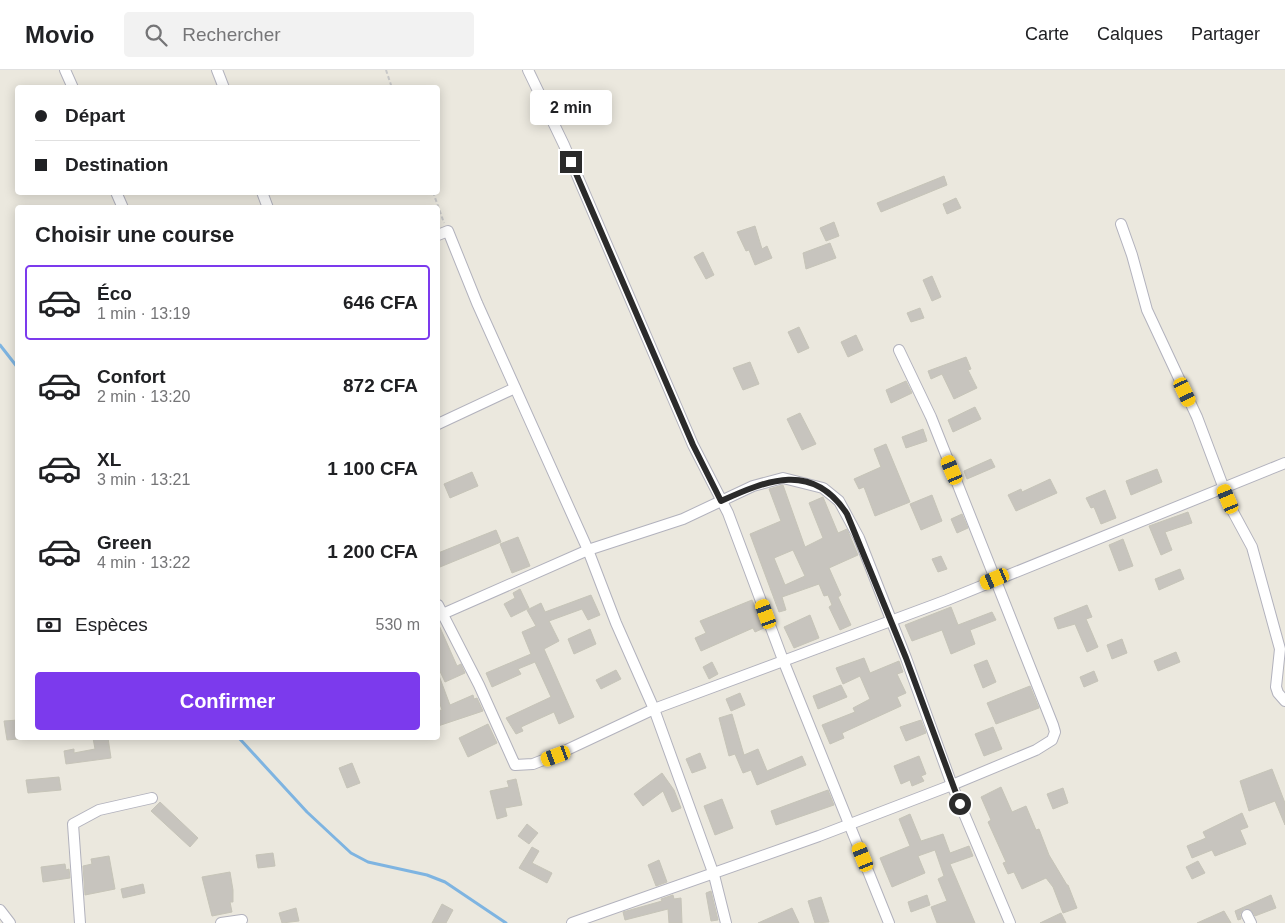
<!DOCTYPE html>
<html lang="fr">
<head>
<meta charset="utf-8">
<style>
	body { margin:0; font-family:Arial,sans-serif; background:#f2f2f2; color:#202124; height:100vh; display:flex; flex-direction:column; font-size:19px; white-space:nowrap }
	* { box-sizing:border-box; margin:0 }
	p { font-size:16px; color:#757577 }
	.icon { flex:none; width:28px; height:28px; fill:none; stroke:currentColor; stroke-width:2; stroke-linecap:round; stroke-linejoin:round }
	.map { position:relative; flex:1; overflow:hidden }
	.drawer { position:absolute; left:15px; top:135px; width:425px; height:535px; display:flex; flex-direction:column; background:#fff; border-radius:5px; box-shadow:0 2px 12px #0003 }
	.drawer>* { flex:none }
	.hud { position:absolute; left:15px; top:15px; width:425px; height:110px; border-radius:5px; box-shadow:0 2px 12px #0003; display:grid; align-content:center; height:110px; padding:0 20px; background:#fff }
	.end { position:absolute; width:22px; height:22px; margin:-11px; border:6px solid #2b2b2b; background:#fff; box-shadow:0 0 0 2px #fff }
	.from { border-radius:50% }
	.bubble { position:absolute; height:35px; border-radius:5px; background:#fff; box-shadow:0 2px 12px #0003; font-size:16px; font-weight:700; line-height:35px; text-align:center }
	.car { position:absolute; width:15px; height:30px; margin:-15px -8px; border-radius:6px; box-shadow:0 0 4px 1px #0007; background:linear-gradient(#f5c518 24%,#345 0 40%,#f5c518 0 76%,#345 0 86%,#f5c518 0) }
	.hud b { display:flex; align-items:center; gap:18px; height:48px; font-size:19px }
	.hud b+b { border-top:1px solid #e0e0e0 }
	.hud i { width:12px; height:12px; background:#202124 }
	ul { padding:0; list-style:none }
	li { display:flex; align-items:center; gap:15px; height:75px; margin:0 10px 8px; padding:0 10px; border:2px solid transparent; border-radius:5px }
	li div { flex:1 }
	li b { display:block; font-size:19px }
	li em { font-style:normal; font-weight:700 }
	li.selected { border-color:#7c3aed }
	li>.icon { width:45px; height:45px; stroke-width:1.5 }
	h2 { padding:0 20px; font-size:22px; line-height:60px }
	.pay { display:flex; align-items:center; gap:12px; height:55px; padding:0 20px; font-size:19px }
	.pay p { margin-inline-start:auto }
	.button { display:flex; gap:10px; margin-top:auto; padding:10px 20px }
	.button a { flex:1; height:58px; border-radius:5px; background:#7c3aed; color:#fff; font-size:20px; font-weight:700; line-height:58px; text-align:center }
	header { display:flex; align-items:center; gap:30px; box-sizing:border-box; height:70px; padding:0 25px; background:#fff; border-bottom:1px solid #e0e0e0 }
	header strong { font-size:24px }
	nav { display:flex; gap:28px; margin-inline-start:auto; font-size:18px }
	.search { width:350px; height:45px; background:#f2f2f2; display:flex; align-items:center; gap:12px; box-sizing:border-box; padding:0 18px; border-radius:5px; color:#757577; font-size:19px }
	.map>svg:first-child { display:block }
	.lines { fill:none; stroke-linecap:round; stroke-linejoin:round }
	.stream { stroke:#7eb4e1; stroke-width:3 }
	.building { fill:#c7c4be; stroke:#c6c4b8; fill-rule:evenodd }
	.street-casing { stroke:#b2b2bd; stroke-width:12 }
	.path { stroke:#c8c8c8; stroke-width:2; stroke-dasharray:4 2.5; stroke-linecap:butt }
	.street { stroke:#fff; stroke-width:10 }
	.route { stroke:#2b2b2b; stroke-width:6 }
</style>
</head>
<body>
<header>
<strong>Movio</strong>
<div class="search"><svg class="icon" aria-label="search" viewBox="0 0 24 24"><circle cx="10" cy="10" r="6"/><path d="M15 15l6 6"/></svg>Rechercher</div>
<nav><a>Carte</a><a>Calques</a><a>Partager</a></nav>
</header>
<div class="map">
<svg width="1285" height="853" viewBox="0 0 1285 853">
	<rect width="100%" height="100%" fill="#ebe8de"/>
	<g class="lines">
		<!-- stream -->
		<g class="stream">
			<polyline points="0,275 18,298"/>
			<polyline points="239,668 307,742 351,783 368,792 427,805 445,812 506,853"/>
		</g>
	</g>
	<!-- building -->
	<g class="building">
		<polygon points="944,106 947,115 881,142 877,133"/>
		<polygon points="956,128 961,138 947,144 943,134"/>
		<polygon points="834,152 839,166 826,171 820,158"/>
		<polygon points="755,156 762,179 767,176 772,188 755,195 749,180 746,181 737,162"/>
		<polygon points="830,173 836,188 806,199 803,183"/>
		<polygon points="703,182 714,205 706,209 694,187"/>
		<polygon points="932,206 941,227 932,231 923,210"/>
		<polygon points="920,238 924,248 911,252 907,243"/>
		<polygon points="799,257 809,278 798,283 788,262"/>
		<polygon points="856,265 863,280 848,287 841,272"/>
		<polygon points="966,287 971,299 968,300 977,318 954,329 942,304 931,309 928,301"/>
		<polygon points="750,292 759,314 743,320 733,298"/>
		<polygon points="906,311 912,323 891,333 886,320"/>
		<polygon points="975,337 981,349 953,362 948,350"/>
		<polygon points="800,343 816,374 802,380 787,349"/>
		<polygon points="923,359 927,371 906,378 902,367"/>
		<polygon points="886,374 910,432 875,446 864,417 859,419 854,409 881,397 874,379"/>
		<polygon points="991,389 995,397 967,409 964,401"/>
		<polygon points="1157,399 1162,412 1131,425 1126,411"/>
		<polygon points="472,402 478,416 450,428 444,414"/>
		<polygon points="1050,409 1057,423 1016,441 1008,425 1021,419 1022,422"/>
		<path d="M 783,415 L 805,477 L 823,468 L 809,433 L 823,427 L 838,463 L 847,459 L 858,485 L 829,498 L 841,525 L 838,527 L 851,555 L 840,560 L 829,537 L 832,535 L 828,525 L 824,526 L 819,514 L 782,527 L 786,540 L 779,542 L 750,464 L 781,451 L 769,419 ZM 793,480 L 805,506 L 785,515 L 774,488 Z"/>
		<polygon points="1105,420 1116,448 1101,454 1094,437 1091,438 1086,428"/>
		<polygon points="932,425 942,451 921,460 910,434"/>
		<polygon points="1188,442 1192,453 1165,462 1172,480 1161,485 1149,456"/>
		<polygon points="962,444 968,458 957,463 951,449"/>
		<polygon points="496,460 501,472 440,497 438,483"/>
		<polygon points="518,467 530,496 512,503 500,474"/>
		<polygon points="1123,469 1133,496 1119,501 1109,475"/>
		<polygon points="941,486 947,499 938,502 932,489"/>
		<polygon points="1180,499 1184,509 1159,520 1155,509"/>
		<polygon points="520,519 529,538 511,547 504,534 515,528 513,523"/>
		<polygon points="591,525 600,545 588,550 582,539 549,551 559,571 544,579 574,647 559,654 554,642 521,657 523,661 516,664 506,648 551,627 535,592 518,599 521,604 492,617 486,603 531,584 522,562 536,556 527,540 541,533 545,542"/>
		<polygon points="752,530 764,558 755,562 753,558 701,581 695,568 706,563 700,551"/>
		<polygon points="1087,535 1092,547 1086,549 1098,577 1087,582 1075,554 1058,559 1054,548"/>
		<polygon points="951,537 958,555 992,542 996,550 970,560 975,574 951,584 942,560 912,571 905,555"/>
		<polygon points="810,545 819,568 794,578 784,557"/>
		<polygon points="438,553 457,596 461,594 465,603 445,612 438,597"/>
		<polygon points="590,559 596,574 574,584 568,569"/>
		<polygon points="1122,569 1127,583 1112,589 1107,575"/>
		<polygon points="1176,582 1180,592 1158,601 1154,591"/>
		<polygon points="864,588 870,603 899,591 903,602 897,604 906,623 897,627 901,636 842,663 844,668 830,674 822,655 855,642 853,638 870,629 860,606 843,614 836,598"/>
		<polygon points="987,590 996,612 983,618 974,595"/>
		<polygon points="712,592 718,604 709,609 703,597"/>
		<polygon points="616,600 621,609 601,619 596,610"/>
		<polygon points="1094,601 1098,611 1084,617 1080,607"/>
		<polygon points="438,603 450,635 473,625 474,629 477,628 483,641 438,656 438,641 442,640 438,628"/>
		<polygon points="841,615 847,627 818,639 813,626"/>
		<polygon points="1030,616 1039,638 996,654 987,633"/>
		<polygon points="740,623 745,635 731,641 726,629"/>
		<polygon points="732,644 744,685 758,679 767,701 802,686 806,695 757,715 751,700 743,703 735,684 729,686 719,648"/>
		<polygon points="18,650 18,669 7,670 4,651"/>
		<polygon points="921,650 926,663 906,671 900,657"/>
		<polygon points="488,654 497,673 468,687 459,668"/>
		<polygon points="993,657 1002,679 984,686 975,664"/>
		<polygon points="93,668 108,668 111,688 66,694 64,681 74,679 74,683 95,679"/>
		<polygon points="700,683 706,698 692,703 686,689"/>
		<polygon points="919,686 926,704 921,706 924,711 912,716 910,710 901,714 894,696"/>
		<polygon points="352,693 360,713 347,718 339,698"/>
		<polygon points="1272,699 1285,733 1285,755 1275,731 1249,741 1240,711"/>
		<polygon points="662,703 674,720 681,738 672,742 663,721 643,736 634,724"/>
		<polygon points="59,707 61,720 28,723 26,710"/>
		<polygon points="516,709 522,735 505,738 507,746 497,749 490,721 509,717 507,711"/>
		<polygon points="1001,717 1012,742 1026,736 1036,760 1039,759 1049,785 1067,815 1068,815 1077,838 1063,843 1053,817 1046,808 1022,819 1014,802 1008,804 1003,793 1006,792 988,752 991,750 981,727"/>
		<polygon points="1063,718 1068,733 1053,739 1047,724"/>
		<polygon points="828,720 834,735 776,755 771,741"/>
		<polygon points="722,729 733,758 715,765 704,736"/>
		<polygon points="160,732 198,768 190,777 151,741"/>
		<polygon points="1242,743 1248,757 1240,760 1246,774 1215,786 1212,780 1192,788 1187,776 1206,768 1203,762"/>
		<polygon points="910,744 921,771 943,764 950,783 969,776 973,786 950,794 975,853 937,853 931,837 947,831 938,809 944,806 935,780 918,786 925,803 892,817 880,788 910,776 899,749"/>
		<polygon points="527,754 538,763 529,774 518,766"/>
		<polygon points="532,777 539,781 532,793 552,803 547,813 519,798"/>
		<polygon points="273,783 275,796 258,798 256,785"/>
		<polygon points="109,786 115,819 85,825 83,796 92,794 91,789"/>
		<polygon points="659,790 667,812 656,816 648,795"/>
		<polygon points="1198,791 1205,803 1192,809 1186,797"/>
		<polygon points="65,794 66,800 69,799 70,808 43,812 41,797"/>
		<polygon points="230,802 233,820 233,832 230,832 232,842 212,846 202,807"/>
		<polygon points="143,814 145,823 123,828 121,819"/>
		<polygon points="711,821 718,850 711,851 706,823"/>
		<polygon points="673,825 674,829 681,828 682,853 669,853 668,839 625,850 623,842 662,831 661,829"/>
		<polygon points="927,825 930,835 911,842 908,832"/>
		<polygon points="1271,825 1276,838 1255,846 1251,840 1244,839 1240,844 1241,849 1238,850 1235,841"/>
		<polygon points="821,827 829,852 815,853 808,831"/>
		<polygon points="442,834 453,840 446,853 432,853"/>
		<polygon points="296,838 299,851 282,853 279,843"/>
		<polygon points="792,838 799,853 758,853"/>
		<polygon points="1224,841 1231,853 1197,853"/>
		<polygon points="1061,843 1066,853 1040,853"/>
	</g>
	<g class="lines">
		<defs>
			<g id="street">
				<polyline points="65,0 73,18"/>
				<polyline points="217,0 224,18"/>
				<polyline points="528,0 564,75 693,375 728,443 783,590 889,853"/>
				<polyline points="116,122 123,138"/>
				<polyline points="262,122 268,138"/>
				<polyline points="1121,154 1132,185 1147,240 1197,347 1232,440 1252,477 1280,579 1276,617 1278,623 1285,631"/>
				<polyline points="438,165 448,161 477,233 588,480 616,553 654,639 714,805 726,853"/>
				<polyline points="438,354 515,318"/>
				<polyline points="438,535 479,615 515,695 533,694 556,685 654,639 947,530 1285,393"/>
				<polyline points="438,546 588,480 683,449 753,416 783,408 823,418 839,431 859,468 906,588 952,715 1010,853"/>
				<polyline points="0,840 10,853"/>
				<polyline points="1247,845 1251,853"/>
				<polyline points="80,853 73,754 99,740 152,728"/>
				<polyline points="221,853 242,850"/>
				<polyline points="572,853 819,766 952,715 1036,680 1052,670 1055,662 1053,655 931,347 899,280"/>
			</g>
		</defs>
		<!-- street casing -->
		<use href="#street" class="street-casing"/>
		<!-- path -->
		<g class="path">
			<polyline points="386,0 392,18"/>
			<polyline points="433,122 444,153"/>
		</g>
		<!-- street -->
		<use href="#street" class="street"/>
	</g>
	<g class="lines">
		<!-- route -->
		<path class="route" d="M 571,92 L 693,375 L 721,431 C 767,410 813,391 847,444 L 906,588 L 960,734"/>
	</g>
</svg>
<i class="end from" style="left:960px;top:734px"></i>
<i class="end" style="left:571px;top:92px"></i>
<div class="bubble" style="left:530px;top:20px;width:82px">2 min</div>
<i class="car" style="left:1185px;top:322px;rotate:155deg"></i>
<i class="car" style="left:952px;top:400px;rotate:337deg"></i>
<i class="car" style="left:1228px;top:429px;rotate:337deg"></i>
<i class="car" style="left:995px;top:509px;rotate:247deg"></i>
<i class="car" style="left:766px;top:544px;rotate:340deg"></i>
<i class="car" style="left:556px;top:686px;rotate:250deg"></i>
<i class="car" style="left:863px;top:787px;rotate:338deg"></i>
<div class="hud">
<b><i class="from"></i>Départ</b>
<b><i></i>Destination</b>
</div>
<section class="drawer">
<h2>Choisir une course</h2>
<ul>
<li class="selected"><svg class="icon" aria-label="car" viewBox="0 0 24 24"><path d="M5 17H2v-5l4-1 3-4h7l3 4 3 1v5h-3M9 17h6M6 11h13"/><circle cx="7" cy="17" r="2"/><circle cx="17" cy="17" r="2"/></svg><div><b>Éco</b><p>1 min · 13:19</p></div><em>646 CFA</em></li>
<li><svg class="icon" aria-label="car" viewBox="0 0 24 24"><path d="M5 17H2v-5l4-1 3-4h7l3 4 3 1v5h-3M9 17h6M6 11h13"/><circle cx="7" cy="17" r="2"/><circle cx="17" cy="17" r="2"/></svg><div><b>Confort</b><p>2 min · 13:20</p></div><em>872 CFA</em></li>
<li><svg class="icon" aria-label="car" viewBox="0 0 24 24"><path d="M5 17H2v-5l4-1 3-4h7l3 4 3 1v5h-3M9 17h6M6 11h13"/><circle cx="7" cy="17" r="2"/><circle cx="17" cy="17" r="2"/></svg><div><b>XL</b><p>3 min · 13:21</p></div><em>1 100 CFA</em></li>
<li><svg class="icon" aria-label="car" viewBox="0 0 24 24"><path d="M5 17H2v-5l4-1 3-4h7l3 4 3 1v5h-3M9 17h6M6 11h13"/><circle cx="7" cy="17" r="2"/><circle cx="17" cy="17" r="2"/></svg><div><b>Green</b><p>4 min · 13:22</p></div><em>1 200 CFA</em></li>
</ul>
<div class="pay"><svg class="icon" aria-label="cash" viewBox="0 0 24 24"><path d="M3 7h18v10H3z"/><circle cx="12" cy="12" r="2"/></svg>Espèces<p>530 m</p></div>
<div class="button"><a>Confirmer</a></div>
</section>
</div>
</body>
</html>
